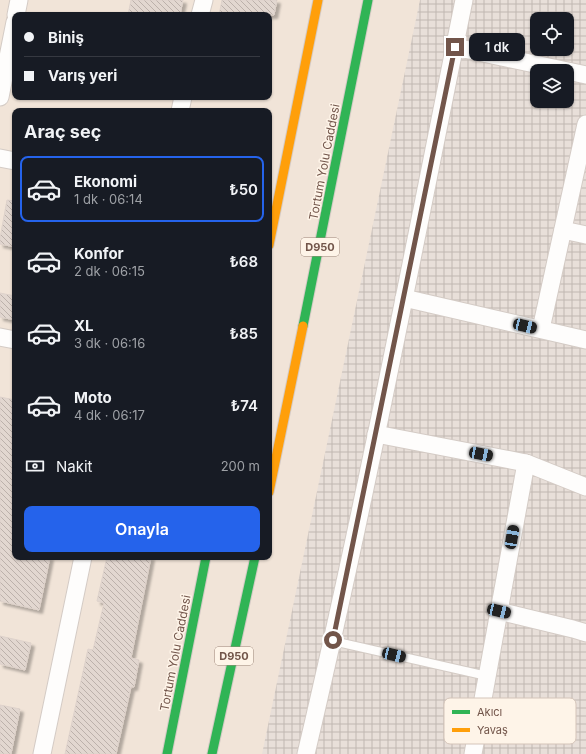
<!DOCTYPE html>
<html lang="tr">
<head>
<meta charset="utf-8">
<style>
	body { margin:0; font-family:Inter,sans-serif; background:#20242c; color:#f1f3f6; height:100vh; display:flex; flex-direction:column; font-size:15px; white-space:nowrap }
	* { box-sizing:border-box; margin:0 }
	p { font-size:13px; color:#9ea1a6 }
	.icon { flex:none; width:22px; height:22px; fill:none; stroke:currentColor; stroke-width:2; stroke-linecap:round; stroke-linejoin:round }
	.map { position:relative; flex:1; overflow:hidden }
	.sheet { position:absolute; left:12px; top:108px; width:260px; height:452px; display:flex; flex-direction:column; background:#171b24; border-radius:8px; box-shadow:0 1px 3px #0004 }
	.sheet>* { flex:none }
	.banner { position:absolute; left:12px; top:12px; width:260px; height:88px; border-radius:8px; box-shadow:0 1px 3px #0004; display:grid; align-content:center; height:88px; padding:0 12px; background:#171b24 }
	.tools { position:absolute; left:530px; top:12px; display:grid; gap:8px }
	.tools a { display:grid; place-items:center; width:44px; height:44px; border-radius:8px; background:#171b24; box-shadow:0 1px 3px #0004; font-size:20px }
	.end { position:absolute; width:18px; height:18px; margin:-9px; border:5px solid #72554a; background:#fff; box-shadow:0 0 0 2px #fff }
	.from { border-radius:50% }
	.bubble { position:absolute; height:28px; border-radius:8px; background:#171b24; box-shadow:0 1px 3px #0004; font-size:13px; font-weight:600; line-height:28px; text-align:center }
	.car { position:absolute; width:12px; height:24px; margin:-12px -6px; border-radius:5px; box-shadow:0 0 3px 1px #0007; background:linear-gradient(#222 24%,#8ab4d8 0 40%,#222 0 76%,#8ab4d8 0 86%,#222 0) }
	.banner b { display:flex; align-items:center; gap:14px; height:38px; font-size:15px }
	.banner b+b { border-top:1px solid #363941 }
	.banner i { width:10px; height:10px; background:#f1f3f6 }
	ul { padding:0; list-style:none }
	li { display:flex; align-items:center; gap:12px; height:66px; margin:0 8px 6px; padding:0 4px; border:2px solid transparent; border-radius:8px }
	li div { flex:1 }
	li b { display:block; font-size:15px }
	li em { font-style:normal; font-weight:600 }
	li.selected { border-color:#2563eb }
	li>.icon { width:36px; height:36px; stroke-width:1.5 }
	h2 { padding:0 12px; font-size:18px; line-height:48px }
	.pay { display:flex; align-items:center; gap:10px; height:44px; padding:0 12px; font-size:15px }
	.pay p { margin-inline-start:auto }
	.action { display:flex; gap:8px; margin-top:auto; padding:8px 12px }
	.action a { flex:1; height:46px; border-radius:8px; background:#2563eb; color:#fff; font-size:16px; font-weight:600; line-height:46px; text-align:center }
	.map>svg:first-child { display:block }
	.residential { fill:#f1e4d8; fill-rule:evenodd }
	.industrial { fill:url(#industrial-grid); fill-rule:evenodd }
	.building { fill:url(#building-back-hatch); stroke:#ded2cb; filter:url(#shadow) }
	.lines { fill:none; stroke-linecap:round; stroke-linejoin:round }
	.lane-casing { stroke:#d4cbc5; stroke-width:10 }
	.street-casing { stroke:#d4cbc5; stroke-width:19 }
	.fast-casing { stroke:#d4cac5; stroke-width:11 }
	.slow-casing { stroke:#d4cac5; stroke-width:11 }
	.lane { stroke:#fefdfc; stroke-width:8 }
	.street { stroke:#fefdfc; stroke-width:17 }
	.fast { stroke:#30b455; stroke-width:9 }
	.slow { stroke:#ff9f0a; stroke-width:9 }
	.route { stroke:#72554a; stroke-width:5 }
	.labels { text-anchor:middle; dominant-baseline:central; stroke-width:3; stroke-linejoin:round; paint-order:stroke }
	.shield { fill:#fef4e8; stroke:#9c8579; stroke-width:1 }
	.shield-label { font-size:11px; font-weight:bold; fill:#72554a }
	.street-label { font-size:12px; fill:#72554a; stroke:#fef4e8 }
	.key { fill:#fef4e8; stroke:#d4c4b9; stroke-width:1 }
	.key-label { font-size:11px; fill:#72554a }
</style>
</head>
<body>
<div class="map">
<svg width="586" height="754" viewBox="0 0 586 754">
	<defs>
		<pattern id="industrial-grid" width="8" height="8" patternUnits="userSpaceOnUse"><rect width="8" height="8" fill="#e8dfd9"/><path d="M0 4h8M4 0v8" fill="none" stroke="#c0b8b2"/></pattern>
		<pattern id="building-back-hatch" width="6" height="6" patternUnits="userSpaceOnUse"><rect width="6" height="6" fill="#e2d7d0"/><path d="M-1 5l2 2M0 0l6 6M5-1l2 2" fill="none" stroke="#bcb1ab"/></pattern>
		<filter id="shadow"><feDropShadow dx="3.5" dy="3.5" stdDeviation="1" flood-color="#0004"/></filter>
	</defs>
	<rect width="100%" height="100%" fill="#f5efe8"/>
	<!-- residential -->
	<path class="residential" d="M 0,0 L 586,0 L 586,754 L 0,754 ZM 15,15 L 269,15 L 269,97 L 15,97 ZM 537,19 L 567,19 L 567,49 L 537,49 ZM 537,71 L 567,71 L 567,101 L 537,101 ZM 15,111 L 269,111 L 269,557 L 15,557 Z"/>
	<!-- industrial -->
	<path class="industrial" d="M 420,0 L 586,0 L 586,754 L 262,754 ZM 537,19 L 567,19 L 567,49 L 537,49 ZM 537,71 L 567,71 L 567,101 L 537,101 Z"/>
	<!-- building -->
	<g class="building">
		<polygon points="131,0 183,0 180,15 128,15"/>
		<polygon points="222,0 277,0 274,15 219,15"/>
		<polygon points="7,200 15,201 15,247 0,244 0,238"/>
		<polygon points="0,293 15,296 15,320 0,317"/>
		<polygon points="0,397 15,400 15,557 50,557 39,610 0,601"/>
		<polygon points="107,557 151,557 131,658 139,660 134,687 131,687 116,754 65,754 88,649 93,650 104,603 97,601"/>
		<polygon points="0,636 31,643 25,670 0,664"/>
		<polygon points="0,705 20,709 11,754 0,754"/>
	</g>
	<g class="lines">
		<defs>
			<polyline id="lane" points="333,641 487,676"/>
			<g id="street">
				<polyline points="16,15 19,0"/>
				<polyline points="200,15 204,0"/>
				<polyline points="455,47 586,75"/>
				<polyline points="0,97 15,22"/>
				<polyline points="180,111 183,97"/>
				<polyline points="0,158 15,161"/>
				<polyline points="563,230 586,235"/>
				<polyline points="404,298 586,340"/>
				<polyline points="541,329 586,124"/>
				<polyline points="0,337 15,340"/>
				<polyline points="376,434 526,463 586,487"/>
				<polyline points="499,611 573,629 586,633"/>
				<polyline points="42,754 83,557"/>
				<path d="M 306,754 C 365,504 413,252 464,0"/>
				<polyline points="473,754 526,463"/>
			</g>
			<g id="fast">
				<polyline points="303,326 368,0"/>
				<polyline points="167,754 206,557"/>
				<polyline points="212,754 255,557"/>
			</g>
			<g id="slow">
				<polyline points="269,245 318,0"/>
				<polyline points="269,492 303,326"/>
			</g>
		</defs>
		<!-- lane casing -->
		<use href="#lane" class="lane-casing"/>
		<!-- street casing -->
		<use href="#street" class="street-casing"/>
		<!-- fast casing -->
		<use href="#fast" class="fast-casing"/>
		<!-- slow casing -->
		<use href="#slow" class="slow-casing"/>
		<!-- lane -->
		<use href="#lane" class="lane"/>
		<!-- street -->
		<use href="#street" class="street"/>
		<!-- fast -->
		<use href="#fast" class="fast"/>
		<!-- slow -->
		<use href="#slow" class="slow"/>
	</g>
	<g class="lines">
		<!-- route -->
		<polyline class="route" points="333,640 455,47"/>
	</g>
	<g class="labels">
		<!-- shield labels -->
		<g class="shield">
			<rect x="301" y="238" width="38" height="18" rx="3"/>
			<rect x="215" y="647" width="38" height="18" rx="3"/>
		</g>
		<g class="shield-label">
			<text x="320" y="247">D950</text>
			<text x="234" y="656">D950</text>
		</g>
		<!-- street labels -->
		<g class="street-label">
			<text transform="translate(324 162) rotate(-79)">Tortum Yolu Caddesi</text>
			<text transform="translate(175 653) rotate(-79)">Tortum Yolu Caddesi</text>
		</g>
	</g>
	<!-- legend -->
	<rect x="444" y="698" width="132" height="46" rx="6" class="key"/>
	<rect x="452" y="710" width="18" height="4" fill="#30b455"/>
	<rect x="452" y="728" width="18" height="4" fill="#ff9f0a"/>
	<g class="key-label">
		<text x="477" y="716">Akıcı</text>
		<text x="477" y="734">Yavaş</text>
	</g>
</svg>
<div class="tools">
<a><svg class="icon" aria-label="locate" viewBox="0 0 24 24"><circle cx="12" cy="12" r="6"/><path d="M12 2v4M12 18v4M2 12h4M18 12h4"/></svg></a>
<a><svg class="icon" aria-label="layers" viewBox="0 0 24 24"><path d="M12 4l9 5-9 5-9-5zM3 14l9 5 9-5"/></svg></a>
</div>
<i class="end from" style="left:333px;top:640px"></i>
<i class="end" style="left:455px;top:47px"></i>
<div class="bubble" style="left:469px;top:33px;width:56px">1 dk</div>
<i class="car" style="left:525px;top:326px;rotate:103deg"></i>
<i class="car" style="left:481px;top:454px;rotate:101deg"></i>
<i class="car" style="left:512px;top:537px;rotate:10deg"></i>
<i class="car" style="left:499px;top:611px;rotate:103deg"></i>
<i class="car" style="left:394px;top:655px;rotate:103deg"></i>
<div class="banner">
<b><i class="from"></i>Biniş</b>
<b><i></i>Varış yeri</b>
</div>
<section class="sheet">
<h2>Araç seç</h2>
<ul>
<li class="selected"><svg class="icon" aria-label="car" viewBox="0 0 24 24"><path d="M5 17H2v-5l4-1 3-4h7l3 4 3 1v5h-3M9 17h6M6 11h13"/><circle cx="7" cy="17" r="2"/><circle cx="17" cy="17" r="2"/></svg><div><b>Ekonomi</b><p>1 dk · 06:14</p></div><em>₺50</em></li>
<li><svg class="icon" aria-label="car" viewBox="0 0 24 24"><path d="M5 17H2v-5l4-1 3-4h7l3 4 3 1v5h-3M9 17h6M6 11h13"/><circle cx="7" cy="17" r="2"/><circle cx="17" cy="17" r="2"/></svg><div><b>Konfor</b><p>2 dk · 06:15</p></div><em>₺68</em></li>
<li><svg class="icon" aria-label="car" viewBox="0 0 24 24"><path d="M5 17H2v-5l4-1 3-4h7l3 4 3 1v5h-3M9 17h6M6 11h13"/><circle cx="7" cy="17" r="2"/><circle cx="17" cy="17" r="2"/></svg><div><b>XL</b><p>3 dk · 06:16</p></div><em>₺85</em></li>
<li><svg class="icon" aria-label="car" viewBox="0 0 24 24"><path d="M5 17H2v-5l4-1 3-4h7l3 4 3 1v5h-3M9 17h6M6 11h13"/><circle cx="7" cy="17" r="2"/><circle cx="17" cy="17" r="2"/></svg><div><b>Moto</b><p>4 dk · 06:17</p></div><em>₺74</em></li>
</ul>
<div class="pay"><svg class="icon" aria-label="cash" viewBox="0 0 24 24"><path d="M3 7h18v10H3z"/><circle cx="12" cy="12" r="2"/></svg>Nakit<p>200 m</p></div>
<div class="action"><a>Onayla</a></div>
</section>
</div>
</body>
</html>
